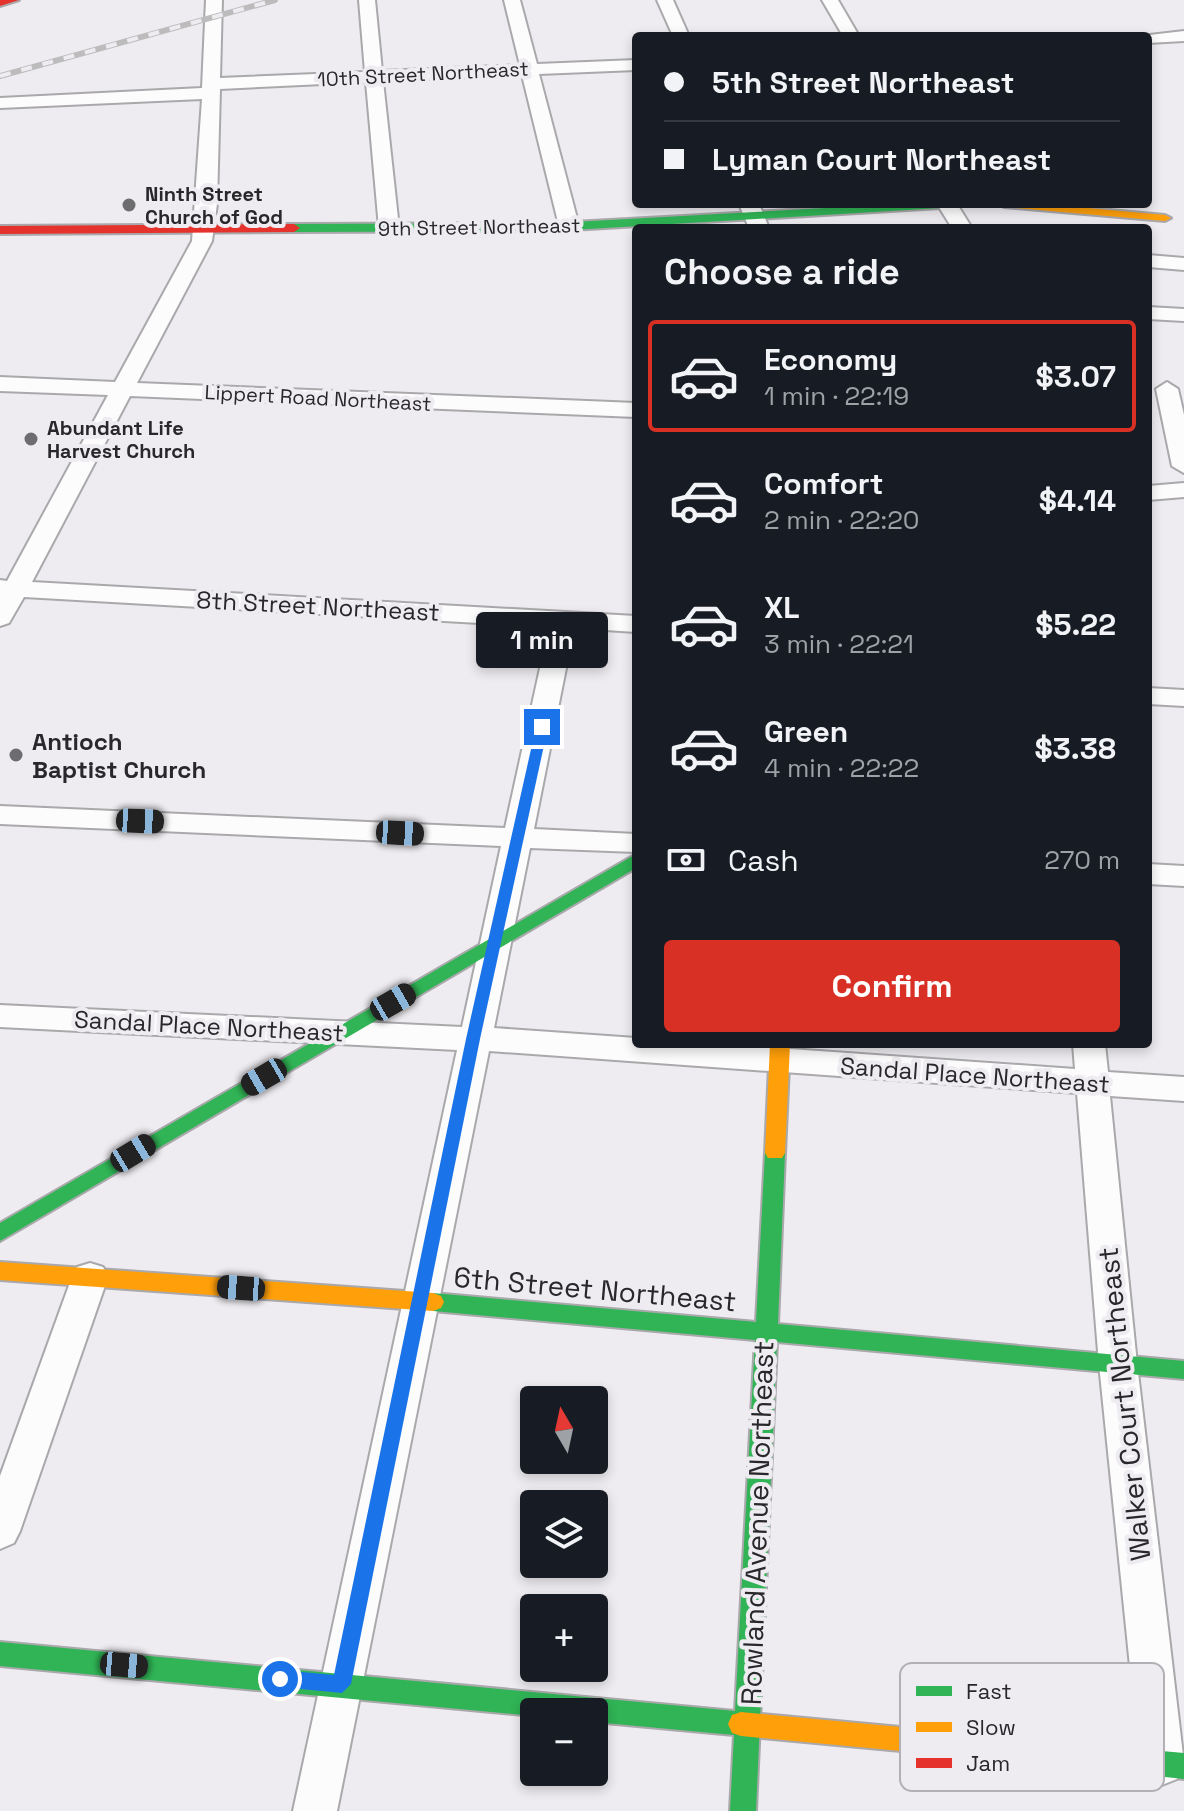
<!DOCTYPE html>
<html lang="en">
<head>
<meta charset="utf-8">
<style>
	body { margin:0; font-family:"Space Grotesk",sans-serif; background:#20242c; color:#f1f3f6; height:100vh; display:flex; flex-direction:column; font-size:30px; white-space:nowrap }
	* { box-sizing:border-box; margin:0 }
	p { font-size:26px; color:#9ea1a6 }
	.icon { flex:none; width:44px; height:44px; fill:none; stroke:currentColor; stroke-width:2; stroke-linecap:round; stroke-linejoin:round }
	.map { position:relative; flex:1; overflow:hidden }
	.side { position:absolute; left:632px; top:224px; width:520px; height:824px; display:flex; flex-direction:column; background:#171b24; border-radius:8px; box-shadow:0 4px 12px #0003 }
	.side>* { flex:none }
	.hud { position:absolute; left:632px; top:32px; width:520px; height:176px; border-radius:8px; box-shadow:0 4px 12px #0003; display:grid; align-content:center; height:176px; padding:0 32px; background:#171b24 }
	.needle { width:52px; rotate:351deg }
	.tools { position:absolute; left:520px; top:1386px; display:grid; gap:16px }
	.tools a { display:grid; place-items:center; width:88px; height:88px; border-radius:8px; background:#171b24; box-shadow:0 4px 12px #0003; font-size:40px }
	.end { position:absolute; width:36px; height:36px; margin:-18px; border:10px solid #1a73e8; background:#fff; box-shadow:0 0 0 4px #fff }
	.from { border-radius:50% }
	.bubble { position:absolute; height:56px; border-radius:8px; background:#171b24; box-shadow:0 4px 12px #0003; font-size:26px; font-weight:600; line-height:56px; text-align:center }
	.car { position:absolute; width:24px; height:48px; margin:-24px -12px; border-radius:10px; box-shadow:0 0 6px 2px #0007; background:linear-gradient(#222 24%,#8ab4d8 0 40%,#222 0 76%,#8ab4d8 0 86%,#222 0) }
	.hud b { display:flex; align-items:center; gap:28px; height:76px; font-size:30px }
	.hud b+b { border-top:2px solid #363941 }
	.hud i { width:20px; height:20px; background:#f1f3f6 }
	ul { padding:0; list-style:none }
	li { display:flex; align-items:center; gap:24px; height:112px; margin:0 16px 12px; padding:0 16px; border:4px solid transparent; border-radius:8px }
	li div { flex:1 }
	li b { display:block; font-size:30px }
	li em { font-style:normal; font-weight:600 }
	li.on { border-color:#d93025 }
	li>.icon { width:72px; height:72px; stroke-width:1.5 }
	h2 { padding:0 32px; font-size:36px; line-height:96px }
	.pay { display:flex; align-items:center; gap:20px; height:88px; padding:0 32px; font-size:30px }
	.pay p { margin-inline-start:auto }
	.cta { display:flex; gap:16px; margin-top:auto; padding:16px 32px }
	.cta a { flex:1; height:92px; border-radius:8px; background:#d93025; color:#fff; font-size:32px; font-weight:600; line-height:92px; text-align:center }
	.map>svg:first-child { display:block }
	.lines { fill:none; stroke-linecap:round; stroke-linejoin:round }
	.street-casing { stroke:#a9a8ab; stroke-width:4 }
	.fast-casing { stroke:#a9a8ab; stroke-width:4 }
	.slow-casing { stroke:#a9a8ab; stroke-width:4 }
	.jam-casing { stroke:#a9a8ab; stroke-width:4 }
	.street { fill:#fcfcfd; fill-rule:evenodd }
	.fast { fill:#30b455; fill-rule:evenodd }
	.slow { fill:#ff9f0a; fill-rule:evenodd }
	.jam { fill:#e5322d; fill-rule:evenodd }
	.rail-casing { stroke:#bdbcbd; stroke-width:6 }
	.rail { stroke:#eeebf1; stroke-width:4; stroke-dasharray:11; stroke-linecap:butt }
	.route { fill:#1a73e8 }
	.poi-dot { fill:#6d6c6f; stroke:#eeebf1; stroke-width:3 }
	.labels { text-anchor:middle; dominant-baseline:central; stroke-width:8; stroke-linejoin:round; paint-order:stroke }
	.far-street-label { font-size:20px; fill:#282729; stroke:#eeebf1 }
	.far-poi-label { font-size:20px; font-weight:bold; fill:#282729; stroke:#eeebf1; text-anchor:start }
	.street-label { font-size:24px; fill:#282729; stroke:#eeebf1 }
	.poi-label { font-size:24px; font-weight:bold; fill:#282729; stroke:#eeebf1; text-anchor:start }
	.near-street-label { font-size:28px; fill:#282729; stroke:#eeebf1 }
	.key { fill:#eeebf1; stroke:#b3b0b5; stroke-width:2 }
	.key-label { font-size:22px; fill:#282729 }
</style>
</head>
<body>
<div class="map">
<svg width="1184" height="1811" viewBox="0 0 1184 1811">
	<rect width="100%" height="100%" fill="#eeecf0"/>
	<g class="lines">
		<defs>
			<g id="street">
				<polygon points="206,0 222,0 220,78 365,72 359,0 375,0 382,71 520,65 504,0 520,0 537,64 636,60 636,70 539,74 579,226 569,232 559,226 522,75 383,81 399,228 389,234 379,228 366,82 220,89 217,204 212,241 137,383 636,403 636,417 130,396 32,582 636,616 636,632 574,628 534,829 636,834 636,852 530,848 494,1028 636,1038 636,1044 721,1044 1075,1069 1073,1044 1105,1044 1108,1072 1184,1077 1184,1101 1110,1096 1137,1364 1184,1764 1177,1779 1162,1785 1147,1779 1140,1764 1099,1364 1077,1093 489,1051 337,1811 293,1811 457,1050 0,1027 0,1005 462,1027 501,846 0,824 0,806 505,828 549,627 24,597 9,623 0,626 0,580 7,581 108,395 0,391 0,377 115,382 192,241 202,99 0,108 0,98 202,88"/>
				<polygon points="657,0 673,0 689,36 673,36"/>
				<polygon points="822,0 838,0 859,36 843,36"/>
				<polygon points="1184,31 1184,41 1148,43 1148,36 1141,36"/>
				<polygon points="739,204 759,204 769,228 749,228"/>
				<polygon points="937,204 957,204 972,228 952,228"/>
				<polygon points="1148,255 1184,258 1184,270 1148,267"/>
				<polygon points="1148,307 1184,309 1184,321 1148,319"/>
				<polygon points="1167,382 1178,389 1184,415 1184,473 1172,466 1156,389"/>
				<polygon points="1184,483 1184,497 1148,500 1148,486"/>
				<polygon points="1148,688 1184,690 1184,706 1148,704"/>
				<polygon points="1148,864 1184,866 1184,886 1148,884"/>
				<polygon points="90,1263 103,1267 108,1277 20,1531 14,1543 0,1549 0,1476 72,1277 77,1267"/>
			</g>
			<g id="fast">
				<polygon points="897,204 963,204 957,207 555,231 294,232 288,228 294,224 555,223"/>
				<polygon points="636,854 636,868 0,1241 0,1223"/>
				<polygon points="775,1145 782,1148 785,1153 778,1324 1184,1361 1184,1379 777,1342 756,1811 730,1811 734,1735 594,1722 594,1712 534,1712 534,1716 0,1666 0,1642 735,1711 755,1340 433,1311 425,1308 422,1302 425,1296 433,1293 756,1322 765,1153 768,1148"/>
				<polygon points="1072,1743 1184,1753 1184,1779 1072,1767 1063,1764 1059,1755 1063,1746"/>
			</g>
			<g id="slow">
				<polygon points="998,204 1044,204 1165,215 1171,218 1165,221 1004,207"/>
				<polygon points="770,1044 790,1044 785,1153 782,1158 768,1158 765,1153"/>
				<polygon points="0,1262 433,1293 441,1296 444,1302 441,1308 433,1311 0,1280"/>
				<polygon points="741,1712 1072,1743 1081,1746 1085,1755 1081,1764 1072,1767 741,1736 732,1733 728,1724 732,1715"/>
			</g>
			<g id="jam">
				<polygon points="0,0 19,0 0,6"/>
				<polygon points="0,226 294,224 300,228 294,232 0,234"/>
			</g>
		</defs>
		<!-- street casing -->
		<use href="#street" class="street-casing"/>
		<!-- fast casing -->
		<use href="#fast" class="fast-casing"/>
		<!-- slow casing -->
		<use href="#slow" class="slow-casing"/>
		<!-- jam casing -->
		<use href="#jam" class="jam-casing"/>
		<!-- street -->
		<use href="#street" class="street"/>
		<!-- fast -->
		<use href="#fast" class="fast"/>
		<!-- slow -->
		<use href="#slow" class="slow"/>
		<!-- jam -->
		<use href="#jam" class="jam"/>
		<defs>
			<polyline id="rail" points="0,76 275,0"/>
		</defs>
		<!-- rail casing -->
		<use href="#rail" class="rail-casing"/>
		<!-- rail -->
		<use href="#rail" class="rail"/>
	</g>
	<!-- route -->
	<polygon class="route" points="542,723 548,727 480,1039 351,1684 342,1693 280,1687 271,1679 280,1670 334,1675 466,1039 536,727"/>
	<!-- markers -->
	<g class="poi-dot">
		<circle cx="129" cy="205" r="8"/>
		<circle cx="31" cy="439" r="8"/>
		<circle cx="16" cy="755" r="8"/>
	</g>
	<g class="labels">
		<!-- far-street labels -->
		<g class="far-street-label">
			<text transform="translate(423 74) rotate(-3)">10th Street Northeast</text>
			<text transform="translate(479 227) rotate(-1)">9th Street Northeast</text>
			<text transform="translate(318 398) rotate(3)">Lippert Road Northeast</text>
		</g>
		<!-- far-poi labels -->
		<g class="far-poi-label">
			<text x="145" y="194">Ninth Street<tspan x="145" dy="23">Church of God</tspan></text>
			<text x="47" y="428">Abundant Life<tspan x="47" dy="23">Harvest Church</tspan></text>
		</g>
		<!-- street labels -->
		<g class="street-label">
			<text transform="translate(318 606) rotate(3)">8th Street Northeast</text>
			<text transform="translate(209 1026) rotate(3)">Sandal Place Northeast</text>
			<text transform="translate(975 1075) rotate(4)">Sandal Place Northeast</text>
		</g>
		<!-- poi labels -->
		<g class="poi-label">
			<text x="32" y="741">Antioch<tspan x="32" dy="28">Baptist Church</tspan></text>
		</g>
		<!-- near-street labels -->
		<g class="near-street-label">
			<text transform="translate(595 1289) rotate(5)">6th Street Northeast</text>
			<text transform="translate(1124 1404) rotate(-96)">Walker Court Northeast</text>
			<text transform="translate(757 1523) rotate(-88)">Rowland Avenue Northeast</text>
		</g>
	</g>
	<!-- legend -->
	<rect x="900" y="1663" width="264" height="128" rx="12" class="key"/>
	<rect x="916" y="1686" width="36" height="10" fill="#30b455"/>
	<rect x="916" y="1722" width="36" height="10" fill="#ff9f0a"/>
	<rect x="916" y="1758" width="36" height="10" fill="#e5322d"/>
	<g class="key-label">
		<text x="966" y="1699">Fast</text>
		<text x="966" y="1735">Slow</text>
		<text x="966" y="1771">Jam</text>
	</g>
</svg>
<div class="tools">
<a><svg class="needle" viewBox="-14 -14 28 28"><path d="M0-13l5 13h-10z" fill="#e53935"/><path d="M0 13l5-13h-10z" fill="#9ea1a6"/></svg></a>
<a><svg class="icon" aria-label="layers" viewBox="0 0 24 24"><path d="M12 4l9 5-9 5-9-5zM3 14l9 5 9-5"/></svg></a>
<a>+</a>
<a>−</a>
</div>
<i class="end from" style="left:280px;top:1679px"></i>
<i class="end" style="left:542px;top:727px"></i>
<div class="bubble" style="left:476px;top:612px;width:132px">1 min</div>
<i class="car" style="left:140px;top:821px;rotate:92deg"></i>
<i class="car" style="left:400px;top:833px;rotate:93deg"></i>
<i class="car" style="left:393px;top:1002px;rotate:60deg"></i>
<i class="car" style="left:264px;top:1077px;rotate:240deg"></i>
<i class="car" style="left:133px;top:1153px;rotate:59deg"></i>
<i class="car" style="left:241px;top:1288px;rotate:274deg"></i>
<i class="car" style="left:124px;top:1665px;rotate:95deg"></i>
<div class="hud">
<b><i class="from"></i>5th Street Northeast</b>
<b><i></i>Lyman Court Northeast</b>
</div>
<section class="side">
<h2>Choose a ride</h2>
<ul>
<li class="on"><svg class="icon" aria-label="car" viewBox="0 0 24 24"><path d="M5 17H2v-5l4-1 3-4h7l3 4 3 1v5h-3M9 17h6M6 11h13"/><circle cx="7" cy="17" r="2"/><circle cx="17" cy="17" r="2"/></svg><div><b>Economy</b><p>1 min · 22:19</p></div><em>$3.07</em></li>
<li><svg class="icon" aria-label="car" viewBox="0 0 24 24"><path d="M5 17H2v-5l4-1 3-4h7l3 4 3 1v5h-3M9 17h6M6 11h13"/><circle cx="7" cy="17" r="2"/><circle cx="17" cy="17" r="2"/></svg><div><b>Comfort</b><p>2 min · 22:20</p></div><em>$4.14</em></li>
<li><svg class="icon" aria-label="car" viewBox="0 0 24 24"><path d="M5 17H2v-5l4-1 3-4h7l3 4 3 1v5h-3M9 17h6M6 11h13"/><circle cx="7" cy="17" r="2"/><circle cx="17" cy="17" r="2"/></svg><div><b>XL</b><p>3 min · 22:21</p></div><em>$5.22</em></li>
<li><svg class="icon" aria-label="car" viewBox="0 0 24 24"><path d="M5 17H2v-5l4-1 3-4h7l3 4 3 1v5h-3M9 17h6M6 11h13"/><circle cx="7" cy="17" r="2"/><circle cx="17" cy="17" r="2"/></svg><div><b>Green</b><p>4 min · 22:22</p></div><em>$3.38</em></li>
</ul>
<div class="pay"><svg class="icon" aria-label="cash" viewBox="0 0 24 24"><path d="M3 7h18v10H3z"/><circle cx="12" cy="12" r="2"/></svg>Cash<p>270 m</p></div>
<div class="cta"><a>Confirm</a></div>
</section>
</div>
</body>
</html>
